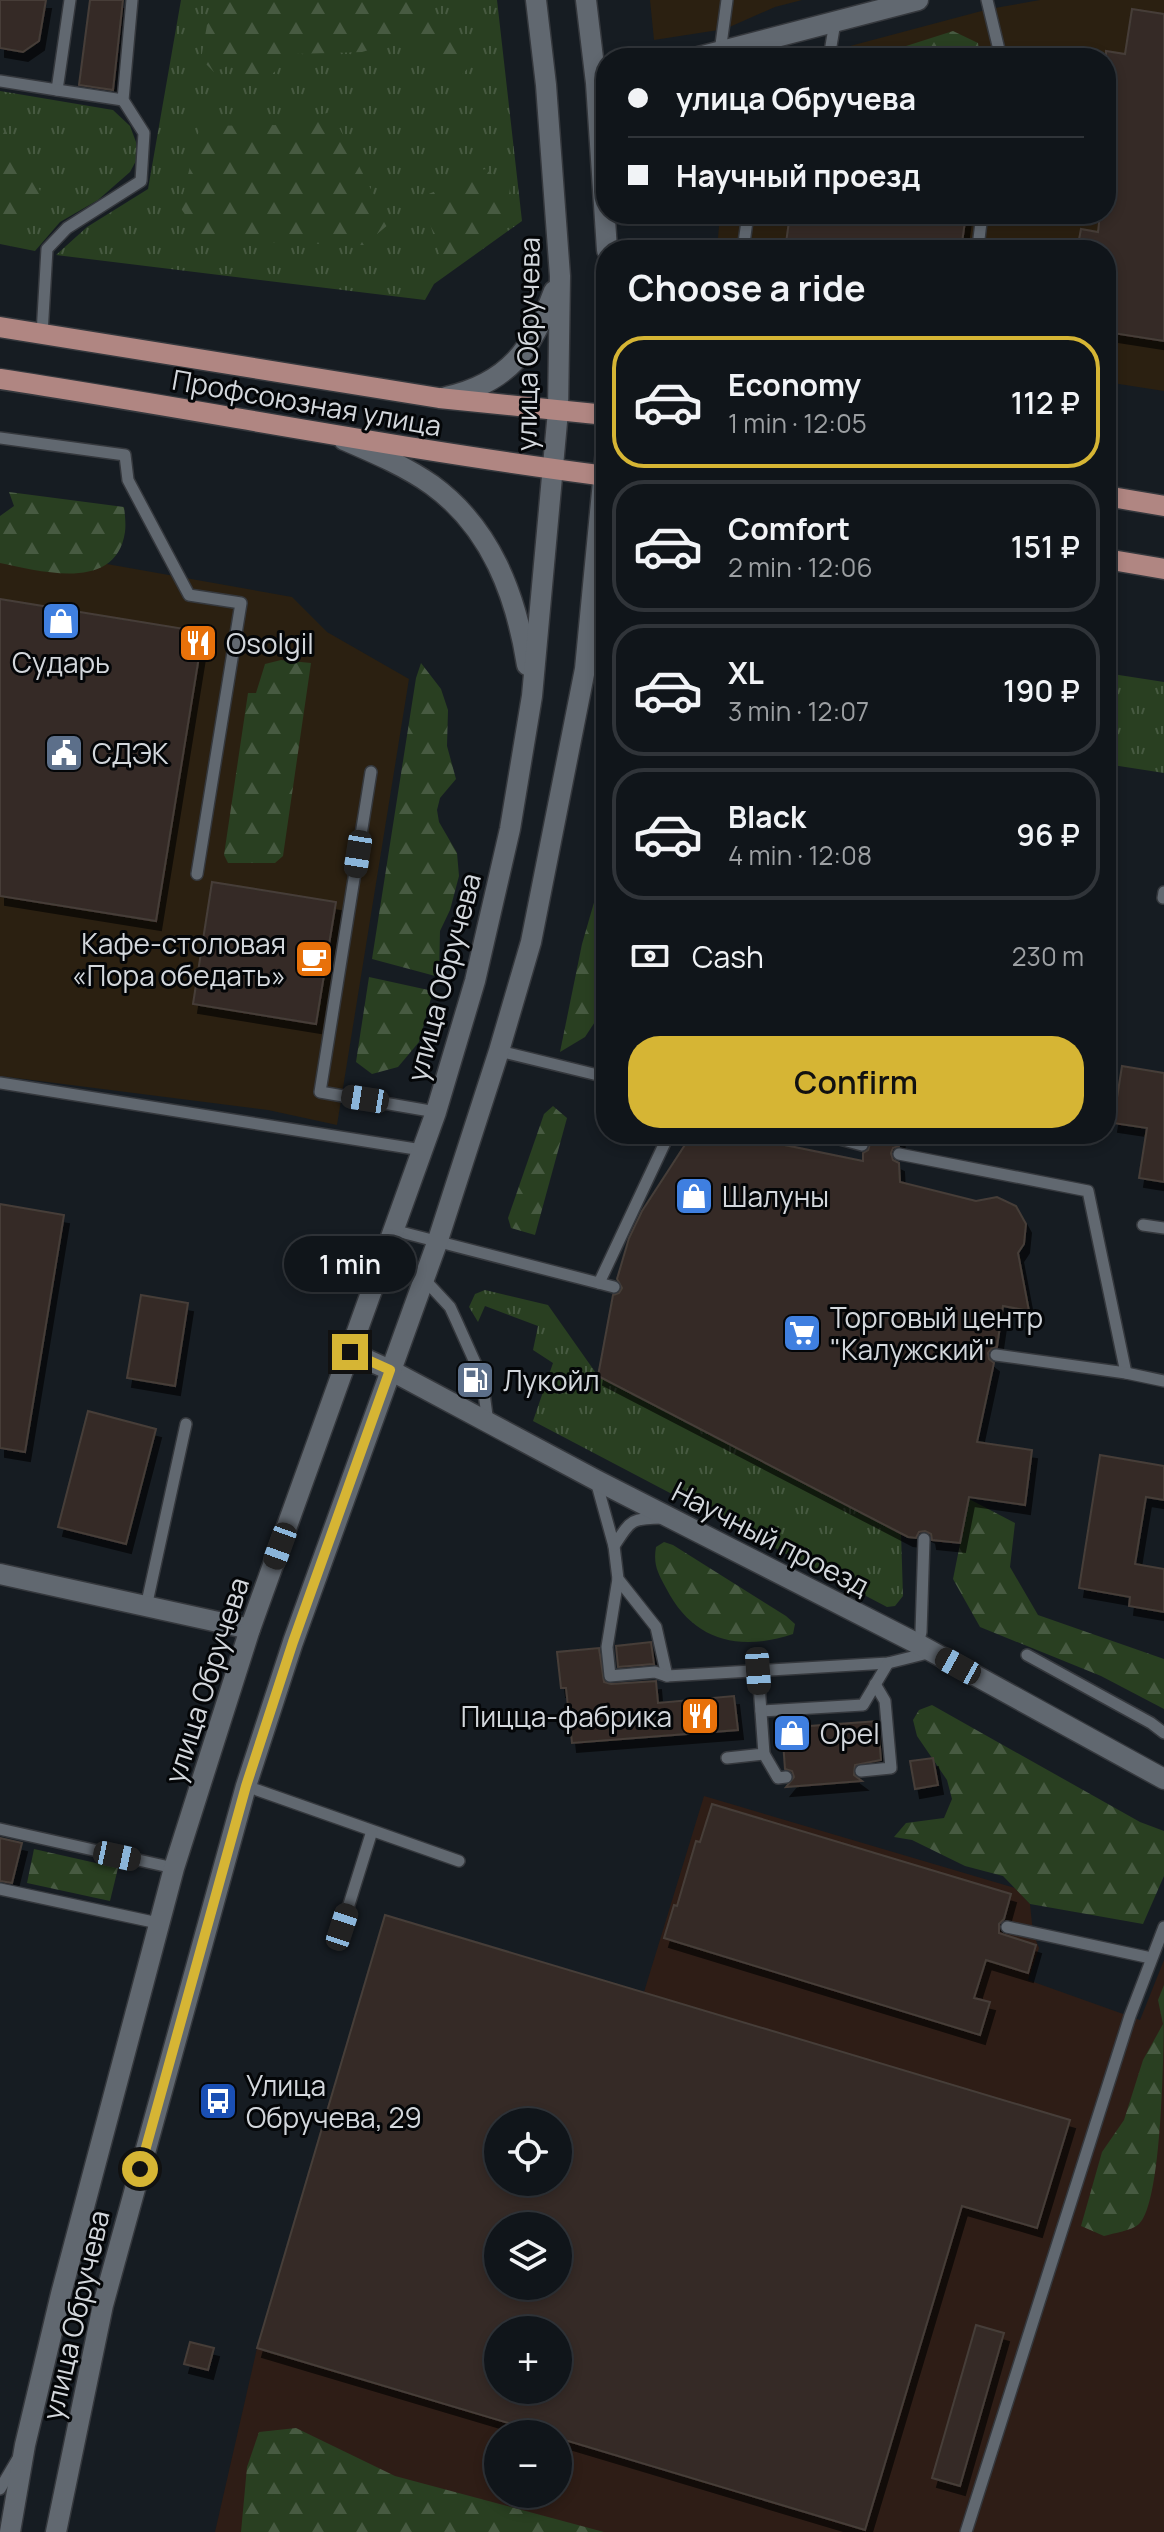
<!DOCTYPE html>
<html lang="en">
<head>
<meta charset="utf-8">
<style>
	body { margin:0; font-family:Manrope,sans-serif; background:#191e23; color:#f1f3f6; height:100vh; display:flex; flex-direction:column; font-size:30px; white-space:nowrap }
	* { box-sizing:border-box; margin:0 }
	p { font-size:26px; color:#9c9fa2 }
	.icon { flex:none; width:44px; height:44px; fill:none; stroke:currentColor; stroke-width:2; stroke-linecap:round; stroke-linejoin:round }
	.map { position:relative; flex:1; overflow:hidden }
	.drawer { position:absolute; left:596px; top:240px; width:520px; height:904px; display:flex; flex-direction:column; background:#10151a; border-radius:32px; box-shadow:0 4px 12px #0003,0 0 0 2px #303439 }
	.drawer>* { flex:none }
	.guide { position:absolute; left:596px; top:48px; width:520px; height:176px; border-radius:32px; box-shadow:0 4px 12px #0003,0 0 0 2px #303439; display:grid; align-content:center; height:176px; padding:0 32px; background:#10151a }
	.buttons { position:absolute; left:484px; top:2108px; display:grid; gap:16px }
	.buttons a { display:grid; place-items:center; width:88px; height:88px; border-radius:50%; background:#10151a; box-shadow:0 4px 12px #0003,0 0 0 2px #303439; font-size:40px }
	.end { position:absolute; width:36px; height:36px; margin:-18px; border:10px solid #d6b534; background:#111; box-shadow:0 0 0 4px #111 }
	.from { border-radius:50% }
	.bubble { position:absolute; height:56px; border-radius:28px; background:#10151a; box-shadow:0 4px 12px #0003,0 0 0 2px #303439; font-size:26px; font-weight:600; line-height:56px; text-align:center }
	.car { position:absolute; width:24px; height:48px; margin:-24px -12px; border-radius:10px; box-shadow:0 0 6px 2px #0007; background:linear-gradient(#222 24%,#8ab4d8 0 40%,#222 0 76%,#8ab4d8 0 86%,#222 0) }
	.guide b { display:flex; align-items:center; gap:28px; height:76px; font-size:30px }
	.guide b+b { border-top:2px solid #303439 }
	.guide i { width:20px; height:20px; background:#f1f3f6 }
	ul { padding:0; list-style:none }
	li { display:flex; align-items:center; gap:24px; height:132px; margin:0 16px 12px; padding:0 16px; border:4px solid #303439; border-radius:32px }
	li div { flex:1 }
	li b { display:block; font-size:30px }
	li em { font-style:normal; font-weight:600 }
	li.active { border-color:#d6b534 }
	li>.icon { width:72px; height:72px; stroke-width:1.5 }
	h2 { padding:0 32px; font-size:36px; line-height:96px }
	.pay { display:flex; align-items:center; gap:20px; height:88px; padding:0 32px; font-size:30px }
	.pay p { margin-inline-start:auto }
	.primary-button { display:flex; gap:16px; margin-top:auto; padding:16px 32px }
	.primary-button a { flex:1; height:92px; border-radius:32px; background:#d6b534; color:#111; font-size:32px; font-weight:600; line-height:92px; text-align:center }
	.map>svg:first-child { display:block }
	.commercial { fill:#2b2011 }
	.industrial { fill:#2e1d16; fill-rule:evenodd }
	.grass { fill:url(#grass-tufts) }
	.forest { fill:url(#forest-firs) }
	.building { fill:#342c27; stroke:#463e39; stroke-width:2; fill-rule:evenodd; filter:url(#shadow) }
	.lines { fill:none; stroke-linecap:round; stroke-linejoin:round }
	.service-casing { stroke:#35383d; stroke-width:14 }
	.minor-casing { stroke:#35383d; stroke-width:23 }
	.tertiary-casing { stroke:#35383d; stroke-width:23 }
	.secondary-casing { stroke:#35383d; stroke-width:23 }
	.primary-casing { stroke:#35383d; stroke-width:23 }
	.service { stroke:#616870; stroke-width:11 }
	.minor { stroke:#616870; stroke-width:20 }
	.tertiary { stroke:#616870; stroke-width:20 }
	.secondary { stroke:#616870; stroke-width:20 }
	.primary { stroke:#b08682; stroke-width:20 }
	.route { stroke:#d6b534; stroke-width:10 }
	.labels { text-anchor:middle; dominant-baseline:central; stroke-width:6; stroke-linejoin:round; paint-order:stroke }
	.street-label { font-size:28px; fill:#d3d7dc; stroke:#040608 }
	.poi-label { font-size:28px; fill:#d3d7dc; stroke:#040608; text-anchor:start }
</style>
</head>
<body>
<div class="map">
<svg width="1164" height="2532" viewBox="0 0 1164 2532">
	<defs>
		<pattern id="grass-tufts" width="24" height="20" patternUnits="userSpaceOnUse" patternTransform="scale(2)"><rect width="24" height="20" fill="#293f21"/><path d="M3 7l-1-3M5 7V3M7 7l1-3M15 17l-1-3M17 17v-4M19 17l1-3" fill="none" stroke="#475a41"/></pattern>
		<pattern id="forest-firs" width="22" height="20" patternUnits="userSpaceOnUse" patternTransform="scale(2)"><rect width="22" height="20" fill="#293f21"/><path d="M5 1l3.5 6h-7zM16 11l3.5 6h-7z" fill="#475a41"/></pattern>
		<filter id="shadow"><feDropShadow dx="5" dy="9" stdDeviation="0" flood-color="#0009"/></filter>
	</defs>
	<rect width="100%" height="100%" fill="#161c22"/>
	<!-- commercial -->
	<g class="commercial">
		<polygon points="650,0 802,0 775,7 725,29 654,40"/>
		<polygon points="1040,0 1164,0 1164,391 1106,382 1106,250 717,250 720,214 1106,214 1106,58 805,58 989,9"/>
		<polygon points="0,545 292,597 327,632 409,679 337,1125 268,1110 0,1076"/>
	</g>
	<!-- industrial -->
	<path class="industrial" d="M 704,1796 L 1015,1888 L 1030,1904 L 1033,1933 L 1039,1948 L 1028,1980 L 1140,2020 L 1164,1960 L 1164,2532 L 215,2532 L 257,2348 L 385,1915 L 644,1992 ZM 498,2122 L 558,2122 L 558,2182 L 498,2182 ZM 498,2226 L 558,2226 L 558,2286 L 498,2286 ZM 498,2330 L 558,2330 L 558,2390 L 498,2390 ZM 498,2434 L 558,2434 L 558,2494 L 498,2494 Z"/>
	<!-- grass -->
	<g class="grass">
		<polygon points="181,0 497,0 522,221 434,284 425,300 56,255 87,227 148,189"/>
		<polygon points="0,91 113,110 130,126 136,142 137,159 130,172 98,200 60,222 35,251 0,244"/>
		<polygon points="1106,673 1164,682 1164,773 1106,764"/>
		<polygon points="485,1290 548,1305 598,1376 901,1533 903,1596 895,1606 887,1607 533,1421 553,1363 533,1350 538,1326 485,1306 478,1322 469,1307 475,1294"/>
	</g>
	<!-- forest -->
	<g class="forest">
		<polygon points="227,0 409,0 464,50 468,68 457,80 440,79 428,48 412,37 362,52 295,54 256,88 233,64 214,72 201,59 207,25"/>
		<polygon points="953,31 978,43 980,58 877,58 878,55"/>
		<polygon points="331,112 389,224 364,245 203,241 180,207 200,126 282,125"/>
		<polygon points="0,132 6,132 43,196 22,230 0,224"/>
		<polygon points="485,169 510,187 507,219 457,261 441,260 422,197"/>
		<path d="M 9,492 L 124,507 C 125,515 126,524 125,532 C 116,593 40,571 0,563 L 0,516 L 14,506 Z"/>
		<polygon points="281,660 311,663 283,856 275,863 228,863 224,855 248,693 256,693 265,664"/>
		<polygon points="421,663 441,689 448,710 447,746 456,779 440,798 437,810 439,822 457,853 459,876 450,910 440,931 439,977 372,959 416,678"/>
		<polygon points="606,861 606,1005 585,1037 560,1052 582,944"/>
		<polygon points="369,977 433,991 419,1042 398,1067 372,1074 356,1062"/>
		<polygon points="553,1106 567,1118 535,1235 511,1228 508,1218 544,1114"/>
		<polygon points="969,1499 1015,1523 1010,1567 1038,1615 1164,1659 1164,1709 1101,1676 980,1627 953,1579"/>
		<path d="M 664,1542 L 673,1545 L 786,1616 L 795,1624 L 793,1634 C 739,1652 693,1641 666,1588 C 658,1573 653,1565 656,1547 Z"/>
		<polygon points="932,1705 1140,1822 1164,1831 1164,1876 1143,1924 1030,1904 1003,1876 965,1866 912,1840 894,1837 906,1823 944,1818 952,1799 947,1780 917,1736 913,1720 919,1710"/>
		<polygon points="34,1849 118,1868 110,1901 27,1883"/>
		<path d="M 1164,1985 C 1164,2027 1164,2201 1139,2224 C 1131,2231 1114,2233 1104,2236 L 1081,2226 L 1102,2152 L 1124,2120 L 1143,2060 L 1163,2024 L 1158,2000 Z"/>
		<polygon points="296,2428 395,2476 604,2532 241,2532 247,2467 259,2432"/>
	</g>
	<!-- building -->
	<g class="building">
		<polygon points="0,0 46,0 39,41 23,52 0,48"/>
		<polygon points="90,0 123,0 113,90 79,85"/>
		<polygon points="1132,9 1164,14 1164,341 1106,332 1106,250 1077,250 1081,229 1098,232 1100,214 1106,214 1106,178 1116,111 1106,110 1106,51 1125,54"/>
		<polygon points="790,214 966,214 961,250 785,250"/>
		<polygon points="0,599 203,632 156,921 0,896"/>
		<polygon points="212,882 336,902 316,1024 193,1004"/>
		<polygon points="1122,1066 1164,1073 1164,1182 1139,1178 1147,1128 1113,1123"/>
		<polygon points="692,1134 731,1134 863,1161 863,1153 868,1150 870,1144 862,1134 900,1134 899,1146 893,1148 891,1153 893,1160 899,1163 900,1182 976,1201 997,1197 1016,1206 1026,1224 1024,1244 1018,1253 1029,1311 1003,1306 997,1347 992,1348 988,1353 989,1359 994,1363 977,1442 1032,1450 1025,1505 969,1497 960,1543 932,1540 931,1534 925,1531 919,1532 916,1538 908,1537 598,1376 613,1295 619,1293 622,1288 617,1279 629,1238 642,1211"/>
		<polygon points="0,1204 64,1215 25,1452 0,1448"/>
		<polygon points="141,1295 188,1303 175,1386 127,1378"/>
		<polygon points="88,1411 156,1429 126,1544 58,1527"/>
		<polygon points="1100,1455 1164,1466 1164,1500 1146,1497 1135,1564 1164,1569 1164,1612 1129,1606 1130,1597 1079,1588"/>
		<polygon points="651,1642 654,1664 618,1667 616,1646"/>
		<polygon points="599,1648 604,1682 611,1684 656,1681 658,1703 734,1696 738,1730 572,1743 566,1688 561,1688 557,1652"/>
		<polygon points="878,1721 881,1760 855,1765 854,1775 862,1781 786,1787 794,1777 792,1771 785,1769 782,1728"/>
		<polygon points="933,1758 938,1785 915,1789 910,1761"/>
		<polygon points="712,1804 1011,1894 1004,1919 999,1924 999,1933 1036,1945 1028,1973 986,1960 974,1998 990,2002 980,2035 664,1938 674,1905 677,1906 696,1841 700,1842"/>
		<polygon points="0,1838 22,1843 12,1883 0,1881"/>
		<path d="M 385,1915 L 1070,2120 L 1037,2228 L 962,2206 L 865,2530 L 558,2438 L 558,2434 L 545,2434 L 257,2348 ZM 498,2122 L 558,2122 L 558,2182 L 498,2182 ZM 498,2226 L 558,2226 L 558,2286 L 498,2286 ZM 498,2330 L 558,2330 L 558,2390 L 498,2390 Z"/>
		<polygon points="976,2325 1004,2333 960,2486 932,2478"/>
		<polygon points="190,2342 214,2348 208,2370 184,2364"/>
	</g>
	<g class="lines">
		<defs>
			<g id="service">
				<polyline points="987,0 1001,58"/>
				<polyline points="720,52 727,0"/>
				<polyline points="829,58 835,22"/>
				<polyline points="0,81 57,90 70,0"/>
				<polyline points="57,90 123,100"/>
				<polyline points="978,247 982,214"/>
				<polyline points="743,250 748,214"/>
				<polyline points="42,334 47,249 67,228 141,181 144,133 123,100 132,0"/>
				<polyline points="0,438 125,455 128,480 189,595 241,603 197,874"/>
				<polyline points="371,772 320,1092 436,1112"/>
				<polyline points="1163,898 1164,892"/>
				<polyline points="499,1051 606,1077"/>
				<polyline points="0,1083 422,1150"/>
				<polyline points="821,1134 862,1145"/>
				<polyline points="899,1154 1088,1191 1126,1373"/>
				<polyline points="1143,1225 1164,1228"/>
				<polyline points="393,1230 614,1287"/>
				<polyline points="424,1279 450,1307 456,1320 482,1378 488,1423"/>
				<polyline points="599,1283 669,1134"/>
				<polyline points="996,1355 1126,1373 1164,1381"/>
				<polyline points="596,1481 614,1546 618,1579 656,1627 667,1676 888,1663 932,1652"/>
				<path d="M 614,1546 C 631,1520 631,1518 662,1518"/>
				<polyline points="618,1579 607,1647 610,1676 655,1672 667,1676"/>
				<polyline points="146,1607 186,1424"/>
				<polyline points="918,1644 921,1632 924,1539"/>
				<polyline points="1027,1655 1151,1723 1164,1733"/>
				<polyline points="761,1711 863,1705 888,1663"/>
				<polyline points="764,1754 778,1778 786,1777"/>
				<polyline points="727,1758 764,1754 758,1671"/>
				<polyline points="861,1771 891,1768 885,1701 875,1684"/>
				<polyline points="246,1786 459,1861"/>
				<polyline points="0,1829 174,1868"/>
				<polyline points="0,1889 158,1923"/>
				<polyline points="342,1927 372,1831"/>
				<polyline points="1007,1927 1151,1958"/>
				<polyline points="0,2489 17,2460"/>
				<polyline points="966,2532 1130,2016 1164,1927"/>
			</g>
			<g id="minor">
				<polyline points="695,58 918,0"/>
				<polyline points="0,1574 250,1629"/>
			</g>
			<polyline id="tertiary" points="350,1352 390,1370 596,1480 918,1644 1164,1779"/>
			<g id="secondary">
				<polyline points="586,0 596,83 607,250"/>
				<path d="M 446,397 C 509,383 533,348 554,291"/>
				<path d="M 344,440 C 374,453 405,466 432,485 C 491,528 516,595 527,665"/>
				<polyline points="10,2532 25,2445 61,2294 174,1868 250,1629 436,1112 475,981 510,829 532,696 558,411 560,276 546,85 536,0"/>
				<polyline points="56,2532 103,2305 246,1786 293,1642 437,1243 499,1051 531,942 585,669 606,450"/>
			</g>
			<g id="primary">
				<polyline points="0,327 439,398 606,415"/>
				<path d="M 0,379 C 202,410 403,450 606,476"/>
				<polyline points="1106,496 1164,506"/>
				<polyline points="1106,559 1164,569"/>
			</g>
		</defs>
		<!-- service casing -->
		<use href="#service" class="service-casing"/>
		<!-- minor casing -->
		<use href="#minor" class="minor-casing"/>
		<!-- tertiary casing -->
		<use href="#tertiary" class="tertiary-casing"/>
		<!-- secondary casing -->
		<use href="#secondary" class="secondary-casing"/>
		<!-- primary casing -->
		<use href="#primary" class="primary-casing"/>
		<!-- service -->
		<use href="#service" class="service"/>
		<!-- minor -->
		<use href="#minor" class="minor"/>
		<!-- tertiary -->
		<use href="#tertiary" class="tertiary"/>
		<!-- secondary -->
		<use href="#secondary" class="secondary"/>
		<!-- primary -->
		<use href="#primary" class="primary"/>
	</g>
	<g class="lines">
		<!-- route -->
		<polyline class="route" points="140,2169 246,1786 293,1642 390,1370 350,1352"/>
	</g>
	<!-- icons -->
	<defs>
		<symbol id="shop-square" viewBox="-11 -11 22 22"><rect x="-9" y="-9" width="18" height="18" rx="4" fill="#3f7fe0" stroke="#040608"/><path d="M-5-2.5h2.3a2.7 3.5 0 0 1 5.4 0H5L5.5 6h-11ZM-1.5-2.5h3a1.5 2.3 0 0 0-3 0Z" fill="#fff"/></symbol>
		<symbol id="restaurant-square" viewBox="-11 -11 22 22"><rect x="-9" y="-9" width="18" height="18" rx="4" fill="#e8710a" stroke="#040608"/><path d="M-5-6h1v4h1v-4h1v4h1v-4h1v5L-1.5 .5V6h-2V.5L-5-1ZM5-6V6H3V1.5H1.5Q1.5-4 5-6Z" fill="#fff"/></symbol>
		<symbol id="civic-square" viewBox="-11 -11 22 22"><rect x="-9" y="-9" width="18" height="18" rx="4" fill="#5c6f8a" stroke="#040608"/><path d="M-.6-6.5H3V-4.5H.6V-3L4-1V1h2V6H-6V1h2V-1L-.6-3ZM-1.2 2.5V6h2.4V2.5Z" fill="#fff"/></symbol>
		<symbol id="cafe-square" viewBox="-11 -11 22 22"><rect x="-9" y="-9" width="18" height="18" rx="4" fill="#e8710a" stroke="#040608"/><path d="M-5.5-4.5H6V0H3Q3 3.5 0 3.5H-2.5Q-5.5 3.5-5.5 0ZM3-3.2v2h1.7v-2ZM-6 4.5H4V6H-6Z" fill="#fff"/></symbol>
		<symbol id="supermarket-square" viewBox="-11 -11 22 22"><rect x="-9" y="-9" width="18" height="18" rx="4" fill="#3f7fe0" stroke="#040608"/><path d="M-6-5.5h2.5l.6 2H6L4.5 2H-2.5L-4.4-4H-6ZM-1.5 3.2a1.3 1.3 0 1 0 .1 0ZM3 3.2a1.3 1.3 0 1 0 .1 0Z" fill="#fff"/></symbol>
		<symbol id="fuel-square" viewBox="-11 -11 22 22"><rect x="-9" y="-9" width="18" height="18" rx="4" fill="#5c6f8a" stroke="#040608"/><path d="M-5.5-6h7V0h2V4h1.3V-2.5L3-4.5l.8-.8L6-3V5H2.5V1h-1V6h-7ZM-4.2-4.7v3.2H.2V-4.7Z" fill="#fff"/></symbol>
		<symbol id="bus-square" viewBox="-11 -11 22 22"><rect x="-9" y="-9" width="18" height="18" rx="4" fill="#1a4fb4" stroke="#040608"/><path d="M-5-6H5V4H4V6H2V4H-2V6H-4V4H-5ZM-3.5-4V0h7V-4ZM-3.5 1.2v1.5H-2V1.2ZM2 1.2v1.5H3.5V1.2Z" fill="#fff"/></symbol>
	</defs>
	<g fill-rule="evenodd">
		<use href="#shop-square" x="39" y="599" width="44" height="44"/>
		<use href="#restaurant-square" x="176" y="621" width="44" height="44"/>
		<use href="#civic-square" x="42" y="731" width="44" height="44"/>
		<use href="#cafe-square" x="292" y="937" width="44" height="44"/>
		<use href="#shop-square" x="672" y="1174" width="44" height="44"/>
		<use href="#supermarket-square" x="780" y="1311" width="44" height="44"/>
		<use href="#fuel-square" x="453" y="1358" width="44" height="44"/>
		<use href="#restaurant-square" x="678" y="1694" width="44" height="44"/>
		<use href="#shop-square" x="770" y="1711" width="44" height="44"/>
		<use href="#bus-square" x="196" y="2079" width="44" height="44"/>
	</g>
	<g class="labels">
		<!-- street labels -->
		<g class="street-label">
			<text transform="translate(527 344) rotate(-89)">улица Обручева</text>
			<text transform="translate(307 402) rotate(10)">Профсоюзная улица</text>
			<text transform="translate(443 977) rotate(-75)">улица Обручева</text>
			<text transform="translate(771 1538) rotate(27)">Научный проезд</text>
			<text transform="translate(206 1680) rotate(-72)">улица Обручева</text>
			<text transform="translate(75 2315) rotate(-77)">улица Обручева</text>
		</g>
		<!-- poi labels -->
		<g class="poi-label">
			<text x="226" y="643">Osolgil</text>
			<text x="61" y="662" text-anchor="middle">Сударь</text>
			<text x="92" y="753">СДЭК</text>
			<text x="286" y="943" text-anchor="end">Кафе-столовая<tspan x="286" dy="32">«Пора обедать»</tspan></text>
			<text x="722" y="1196">Шалуны</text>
			<text x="830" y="1317">Торговый центр<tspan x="830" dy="32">"Калужский"</tspan></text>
			<text x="503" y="1380">Лукойл</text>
			<text x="672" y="1716" text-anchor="end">Пицца-фабрика</text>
			<text x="820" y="1733">Opel</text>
			<text x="246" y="2085">Улица<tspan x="246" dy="32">Обручева, 29</tspan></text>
		</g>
	</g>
</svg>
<div class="buttons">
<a><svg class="icon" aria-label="locate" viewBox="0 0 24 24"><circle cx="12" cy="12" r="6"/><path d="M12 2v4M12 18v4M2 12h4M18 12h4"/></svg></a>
<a><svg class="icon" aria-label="layers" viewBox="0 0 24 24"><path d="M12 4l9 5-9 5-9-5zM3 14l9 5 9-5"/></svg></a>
<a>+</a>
<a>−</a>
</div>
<i class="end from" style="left:140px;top:2169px"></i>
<i class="end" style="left:350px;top:1352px"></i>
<div class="bubble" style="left:284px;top:1236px;width:132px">1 min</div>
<i class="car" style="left:358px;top:854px;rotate:189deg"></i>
<i class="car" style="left:365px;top:1099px;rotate:279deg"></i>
<i class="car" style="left:280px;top:1546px;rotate:200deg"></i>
<i class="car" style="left:958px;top:1666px;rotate:299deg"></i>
<i class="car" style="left:758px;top:1671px;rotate:176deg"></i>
<i class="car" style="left:117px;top:1856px;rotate:102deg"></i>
<i class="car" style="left:342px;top:1927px;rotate:18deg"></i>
<div class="guide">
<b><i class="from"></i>улица Обручева</b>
<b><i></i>Научный проезд</b>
</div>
<section class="drawer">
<h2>Choose a ride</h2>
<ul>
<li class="active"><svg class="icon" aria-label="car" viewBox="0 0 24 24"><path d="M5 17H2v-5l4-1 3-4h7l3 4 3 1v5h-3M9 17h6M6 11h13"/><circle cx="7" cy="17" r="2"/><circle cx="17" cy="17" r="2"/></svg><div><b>Economy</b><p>1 min · 12:05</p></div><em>112 ₽</em></li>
<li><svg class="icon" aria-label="car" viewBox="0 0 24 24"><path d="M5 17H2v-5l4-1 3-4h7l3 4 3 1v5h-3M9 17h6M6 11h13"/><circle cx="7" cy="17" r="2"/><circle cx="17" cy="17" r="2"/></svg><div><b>Comfort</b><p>2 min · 12:06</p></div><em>151 ₽</em></li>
<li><svg class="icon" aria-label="car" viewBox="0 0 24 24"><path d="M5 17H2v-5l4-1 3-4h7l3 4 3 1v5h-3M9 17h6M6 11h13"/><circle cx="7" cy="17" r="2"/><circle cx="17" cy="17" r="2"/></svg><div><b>XL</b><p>3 min · 12:07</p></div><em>190 ₽</em></li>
<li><svg class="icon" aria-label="car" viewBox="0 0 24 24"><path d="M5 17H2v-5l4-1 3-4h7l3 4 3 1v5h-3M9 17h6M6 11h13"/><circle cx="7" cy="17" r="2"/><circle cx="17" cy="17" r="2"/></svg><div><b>Black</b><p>4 min · 12:08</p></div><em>96 ₽</em></li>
</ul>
<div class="pay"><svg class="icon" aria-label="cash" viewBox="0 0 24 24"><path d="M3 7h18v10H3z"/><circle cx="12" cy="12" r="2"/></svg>Cash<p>230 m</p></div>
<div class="primary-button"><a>Confirm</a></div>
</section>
</div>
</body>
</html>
